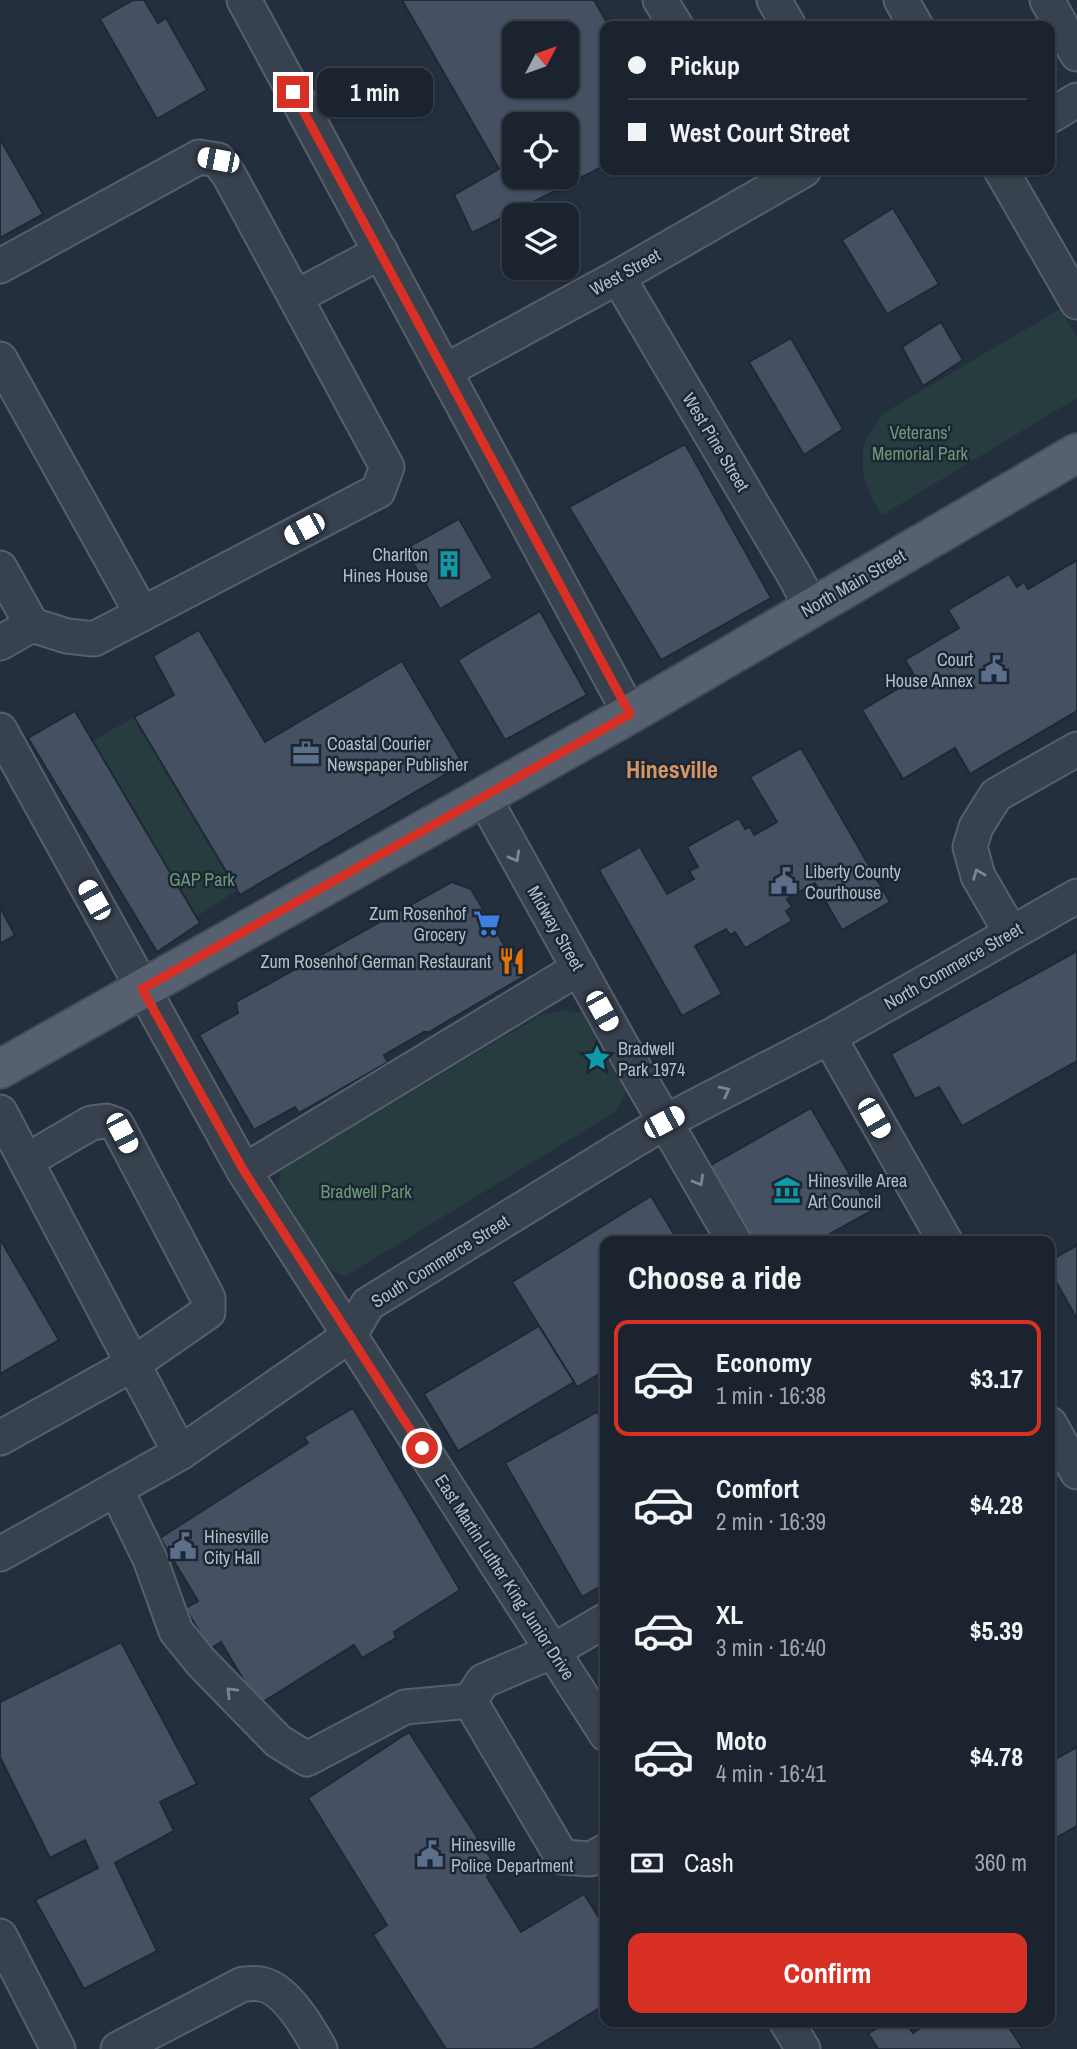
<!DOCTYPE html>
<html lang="en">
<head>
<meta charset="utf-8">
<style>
	body { margin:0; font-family:"Archivo Narrow",sans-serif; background:#242b36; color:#f1f3f6; height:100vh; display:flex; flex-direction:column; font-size:26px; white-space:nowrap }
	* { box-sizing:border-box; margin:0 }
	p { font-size:23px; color:#a0a4aa }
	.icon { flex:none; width:38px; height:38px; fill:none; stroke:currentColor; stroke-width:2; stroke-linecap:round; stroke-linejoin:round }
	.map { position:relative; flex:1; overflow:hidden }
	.sheet { position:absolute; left:600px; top:1236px; width:455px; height:791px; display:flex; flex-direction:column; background:#1b232e; border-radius:14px; box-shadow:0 2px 5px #0004,0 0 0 2px #39404a }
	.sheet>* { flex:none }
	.top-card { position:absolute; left:600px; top:21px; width:455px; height:154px; border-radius:14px; box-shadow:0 2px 5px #0004,0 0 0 2px #39404a; display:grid; align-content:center; height:154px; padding:0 28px; background:#1b232e }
	.needle { width:46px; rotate:49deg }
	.tools { position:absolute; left:502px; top:21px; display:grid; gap:14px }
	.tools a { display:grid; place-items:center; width:77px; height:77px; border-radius:14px; background:#1b232e; box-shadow:0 2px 5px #0004,0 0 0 2px #39404a; font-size:35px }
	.end { position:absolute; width:32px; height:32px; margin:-16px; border:9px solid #d93025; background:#fff; box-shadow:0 0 0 4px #fff }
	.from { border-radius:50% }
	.bubble { position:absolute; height:49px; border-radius:14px; background:#1b232e; box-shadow:0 2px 5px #0004,0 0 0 2px #39404a; font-size:23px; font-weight:800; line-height:49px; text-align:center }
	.car { position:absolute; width:21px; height:42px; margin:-21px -10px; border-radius:9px; box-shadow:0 0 5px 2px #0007; background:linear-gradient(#fff 24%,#345 0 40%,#fff 0 76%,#345 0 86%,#fff 0) }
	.top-card b { display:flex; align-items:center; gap:24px; height:66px; font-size:26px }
	.top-card b+b { border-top:2px solid #39404a }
	.top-card i { width:18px; height:18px; background:#f1f3f6 }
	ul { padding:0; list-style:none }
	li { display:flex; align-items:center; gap:21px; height:116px; margin:0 14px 10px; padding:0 14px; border:4px solid transparent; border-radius:14px }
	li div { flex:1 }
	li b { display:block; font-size:26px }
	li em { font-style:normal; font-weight:800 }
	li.selected { border-color:#d93025 }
	li>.icon { width:63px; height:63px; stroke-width:1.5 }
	h2 { padding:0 28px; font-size:32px; line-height:84px }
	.pay { display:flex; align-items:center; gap:18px; height:77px; padding:0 28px; font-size:26px }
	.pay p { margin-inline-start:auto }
	.action { display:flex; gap:14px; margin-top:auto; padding:14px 28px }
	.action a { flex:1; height:80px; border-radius:14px; background:#d93025; color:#fff; font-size:28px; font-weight:800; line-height:80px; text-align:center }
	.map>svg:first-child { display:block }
	.green { fill:#263c3f }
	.building { fill:#455162; stroke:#1f2835; stroke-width:2; fill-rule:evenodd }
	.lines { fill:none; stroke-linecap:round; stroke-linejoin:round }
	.minor-casing { stroke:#565f6c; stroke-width:37 }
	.major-casing { stroke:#414a57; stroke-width:42 }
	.minor { stroke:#38414e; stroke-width:33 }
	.major { stroke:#56606e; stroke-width:38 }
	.oneway { stroke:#7c8592 }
	.route { stroke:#d93025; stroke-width:9 }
	.labels { text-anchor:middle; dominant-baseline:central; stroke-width:5; stroke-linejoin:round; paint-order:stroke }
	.street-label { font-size:18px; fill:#b4bcc9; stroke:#1d2633 }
	.park-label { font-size:18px; fill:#6b9a76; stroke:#1d2633 }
	.poi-label { font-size:18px; fill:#b4bcc9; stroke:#1d2633; text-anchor:start }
	.district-label { font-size:24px; font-weight:bold; fill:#d59563; stroke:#1d2633 }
</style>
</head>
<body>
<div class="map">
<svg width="1077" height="2049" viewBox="0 0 1077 2049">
	<rect width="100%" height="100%" fill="#242f3e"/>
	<!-- green -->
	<g class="green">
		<polygon points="1060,309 1077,337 1077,398 882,515 871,497 863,473 863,445 882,414"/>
		<polygon points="134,717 237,890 196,917 93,741"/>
		<polygon points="564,1010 582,1013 626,1092 615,1112 344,1277 325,1266 277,1186 282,1169 539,1016"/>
	</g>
	<!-- building -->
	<g class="building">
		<polygon points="133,0 144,0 158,23 166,18 207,90 157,119 100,19"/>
		<path d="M 402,0 L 594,0 L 609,26 L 606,26 L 606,165 L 472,233 L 454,195 L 499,169 ZM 514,33 L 567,33 L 567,86 L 514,86 ZM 514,124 L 567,124 L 567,177 L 514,177 Z"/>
		<polygon points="0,139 43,214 0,238"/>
		<polygon points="893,208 939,284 887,314 842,240"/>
		<polygon points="941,322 963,360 923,386 902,347"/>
		<polygon points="791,338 843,429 804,455 749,362"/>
		<polygon points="685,444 771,598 661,660 569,507"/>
		<polygon points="459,519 493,578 440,609 405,549"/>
		<polygon points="1077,560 1077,711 970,774 955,748 903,779 862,710 916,678 905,660 959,628 948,610 1009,574 1017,587 1024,582 1028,589"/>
		<polygon points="540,611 587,695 505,740 458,660"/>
		<polygon points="199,630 265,742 402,661 463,764 240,895 134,717 174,695 153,656"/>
		<polygon points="75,711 200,923 157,952 28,738"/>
		<polygon points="801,748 890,902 842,930 815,883 787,899 792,907 786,911 792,921 745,948 735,932 730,935 726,929 695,946 722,994 682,1016 599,870 640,847 667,894 694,879 689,871 698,867 687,847 739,818 745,829 750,827 754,835 777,822 750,777"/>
		<polygon points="452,882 471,889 523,977 429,1032 424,1032 384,1055 388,1062 299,1113 295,1107 254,1130 199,1035 238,1013 236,1002"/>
		<polygon points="0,907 15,935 0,944"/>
		<polygon points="1077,951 1077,1061 962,1126 939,1087 915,1099 891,1054"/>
		<polygon points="811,1108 871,1211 817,1241 743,1241 704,1169"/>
		<polygon points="651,1196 678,1241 606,1241 606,1335 601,1339 606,1347 606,1370 577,1387 512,1282"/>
		<polygon points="0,1239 59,1340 0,1374"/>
		<polygon points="1077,1245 1077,1319 1050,1271 1050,1261"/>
		<polygon points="539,1326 574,1382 458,1451 424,1394"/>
		<polygon points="353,1408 460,1590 394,1632 396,1638 362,1658 354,1645 258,1705 221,1642 210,1649 185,1608 198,1601 160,1538 308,1443 304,1437"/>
		<polygon points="597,1412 606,1426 606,1583 582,1597 505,1463"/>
		<polygon points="121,1642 197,1784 160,1802 174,1831 115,1863 157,1951 84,1989 35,1900 98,1868 85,1840 50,1858 0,1757 0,1702"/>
		<polygon points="409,1732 490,1857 493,1865 487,1877 521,1932 584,1894 606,1929 606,2004 533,2049 446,2049 373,1935 387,1925 308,1798"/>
		<polygon points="1077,1747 1077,1826 1050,1841 1050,1762"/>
		<polygon points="890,2021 905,2021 913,2033 931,2021 1005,2021 1023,2049 878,2049 868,2033"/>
	</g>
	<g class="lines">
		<defs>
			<g id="minor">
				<polyline points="244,0 630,714"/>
				<polyline points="660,0 676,26"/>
				<polyline points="774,0 789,26"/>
				<polyline points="901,0 916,26"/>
				<polyline points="1047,0 1077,54"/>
				<polyline points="1050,116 1077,100"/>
				<polyline points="1001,170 1077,302"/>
				<polyline points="0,266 199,157 218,160 229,175 387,467 378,491 94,639 67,636 32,625 0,568"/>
				<polyline points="618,277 797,580 811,608"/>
				<polyline points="296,297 381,252"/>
				<polyline points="0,359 142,614"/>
				<polyline points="445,371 618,277 804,170"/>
				<polyline points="0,643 32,625"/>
				<polyline points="0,730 244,1171 606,1734"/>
				<polyline points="483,796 638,1075 734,1241"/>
				<polyline points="1011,933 978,876 970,847 976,827 996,795 1077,749"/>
				<polyline points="829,1037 945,1241"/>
				<polyline points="0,1112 180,1453"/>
				<polyline points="244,1171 579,968"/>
				<polyline points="1050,1424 1077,1472"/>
				<polyline points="0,1438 133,1364 208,1312 208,1298 117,1125 106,1121 91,1123 26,1161"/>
				<polyline points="116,1489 150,1559 176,1631 201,1662 278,1741 307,1759 405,1707 470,1701"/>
				<polyline points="0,1554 180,1453 349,1336 368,1304 625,1146 665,1122 829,1037 1077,896"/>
				<polyline points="606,1620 553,1651 483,1681 470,1701 562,1857 590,1859 606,1851"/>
				<polyline points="0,1936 58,2049"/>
				<polyline points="786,2021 803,2049"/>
				<path d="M 118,2049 L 243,1984 C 249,1984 255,1983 260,1984 C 285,1987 309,2029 320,2049"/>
			</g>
			<polyline id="major" points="0,1069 630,714 1077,453"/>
		</defs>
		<!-- minor casing -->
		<use href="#minor" class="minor-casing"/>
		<!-- major casing -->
		<use href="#major" class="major-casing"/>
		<!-- minor -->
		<use href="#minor" class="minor"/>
		<!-- major -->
		<use href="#major" class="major"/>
	</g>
	<!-- one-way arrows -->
	<defs><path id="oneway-chevron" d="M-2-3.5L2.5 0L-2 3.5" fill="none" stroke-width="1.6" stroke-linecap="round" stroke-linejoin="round" transform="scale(1.75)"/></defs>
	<g class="oneway">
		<use href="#oneway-chevron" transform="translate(515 857) rotate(61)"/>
		<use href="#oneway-chevron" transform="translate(978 874) rotate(-111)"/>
		<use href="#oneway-chevron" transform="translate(725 1091) rotate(-27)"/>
		<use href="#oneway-chevron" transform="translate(699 1181) rotate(60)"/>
		<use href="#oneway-chevron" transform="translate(231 1692) rotate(-135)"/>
	</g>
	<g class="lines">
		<!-- route -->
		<polyline class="route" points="293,92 630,714 142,989 244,1171 422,1448"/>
	</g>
	<!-- icons -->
	<defs>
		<symbol id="building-bare" viewBox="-9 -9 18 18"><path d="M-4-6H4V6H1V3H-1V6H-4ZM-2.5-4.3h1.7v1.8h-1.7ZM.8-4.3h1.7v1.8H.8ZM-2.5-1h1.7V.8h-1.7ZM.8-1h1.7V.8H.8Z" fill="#0f9aa8" stroke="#1d2633" stroke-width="2.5" paint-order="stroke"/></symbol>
		<symbol id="civic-bare" viewBox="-9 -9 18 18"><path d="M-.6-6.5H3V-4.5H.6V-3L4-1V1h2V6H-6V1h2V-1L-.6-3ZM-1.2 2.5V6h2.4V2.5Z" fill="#5c6f8a" stroke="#1d2633" stroke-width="2.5" paint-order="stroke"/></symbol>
		<symbol id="office-bare" viewBox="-9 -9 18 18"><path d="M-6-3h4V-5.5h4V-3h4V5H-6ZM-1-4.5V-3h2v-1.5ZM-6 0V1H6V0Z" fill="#5c6f8a" stroke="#1d2633" stroke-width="2.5" paint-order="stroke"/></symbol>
		<symbol id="supermarket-bare" viewBox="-9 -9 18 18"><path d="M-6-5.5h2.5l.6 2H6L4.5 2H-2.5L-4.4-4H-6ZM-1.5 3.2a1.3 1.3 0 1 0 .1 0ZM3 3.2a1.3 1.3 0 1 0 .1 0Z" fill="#3f7fe0" stroke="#1d2633" stroke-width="2.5" paint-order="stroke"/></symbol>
		<symbol id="restaurant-bare" viewBox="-9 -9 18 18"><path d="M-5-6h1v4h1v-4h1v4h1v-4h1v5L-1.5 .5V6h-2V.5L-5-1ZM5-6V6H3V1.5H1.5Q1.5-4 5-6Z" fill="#e8710a" stroke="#1d2633" stroke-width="2.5" paint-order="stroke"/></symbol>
		<symbol id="sight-bare" viewBox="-9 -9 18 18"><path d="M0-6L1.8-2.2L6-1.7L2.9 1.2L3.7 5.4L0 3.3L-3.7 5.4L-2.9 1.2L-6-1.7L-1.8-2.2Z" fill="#0f9aa8" stroke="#1d2633" stroke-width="2.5" paint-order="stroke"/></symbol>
		<symbol id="museum-bare" viewBox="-9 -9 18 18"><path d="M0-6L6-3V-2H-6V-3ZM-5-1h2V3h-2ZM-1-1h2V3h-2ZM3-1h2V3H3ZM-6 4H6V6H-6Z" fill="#0f9aa8" stroke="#1d2633" stroke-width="2.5" paint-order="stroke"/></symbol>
	</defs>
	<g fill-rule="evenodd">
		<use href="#building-bare" x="430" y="545" width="38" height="38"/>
		<use href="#civic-bare" x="975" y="650" width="38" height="38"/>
		<use href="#office-bare" x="287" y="734" width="38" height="38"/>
		<use href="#civic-bare" x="765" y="862" width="38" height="38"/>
		<use href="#supermarket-bare" x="468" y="904" width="38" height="38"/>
		<use href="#restaurant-bare" x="493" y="942" width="38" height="38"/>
		<use href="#sight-bare" x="578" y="1039" width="38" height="38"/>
		<use href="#museum-bare" x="768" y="1171" width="38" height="38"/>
		<use href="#civic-bare" x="164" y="1527" width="38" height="38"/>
		<use href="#civic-bare" x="411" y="1835" width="38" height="38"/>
	</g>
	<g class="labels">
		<!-- street labels -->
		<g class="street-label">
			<text transform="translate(625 272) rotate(-29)">West Street</text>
			<text transform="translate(716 442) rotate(59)">West Pine Street</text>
			<text transform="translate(853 583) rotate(-30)">North Main Street</text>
			<text transform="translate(556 928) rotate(60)">Midway Street</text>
			<text transform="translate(953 966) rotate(-30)">North Commerce Street</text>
			<text transform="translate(440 1261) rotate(-32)">South Commerce Street</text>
			<text transform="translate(505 1577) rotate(57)">East Martin Luther King Junior Drive</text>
		</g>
		<!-- park labels -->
		<g class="park-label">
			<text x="920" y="432">Veterans'<tspan x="920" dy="21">Memorial Park</tspan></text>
			<text x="202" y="879">GAP Park</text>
			<text x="366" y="1191">Bradwell Park</text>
		</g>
		<!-- poi labels -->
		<g class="poi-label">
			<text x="428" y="554" text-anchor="end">Charlton<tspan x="428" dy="21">Hines House</tspan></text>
			<text x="973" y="659" text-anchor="end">Court<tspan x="973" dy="21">House Annex</tspan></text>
			<text x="327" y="743">Coastal Courier<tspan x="327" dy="21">Newspaper Publisher</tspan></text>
			<text x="805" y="871">Liberty County<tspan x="805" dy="21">Courthouse</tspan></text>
			<text x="466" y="913" text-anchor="end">Zum Rosenhof<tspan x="466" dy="21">Grocery</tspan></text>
			<text x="491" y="961" text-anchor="end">Zum Rosenhof German Restaurant</text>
			<text x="618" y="1048">Bradwell<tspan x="618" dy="21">Park 1974</tspan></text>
			<text x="808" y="1180">Hinesville Area<tspan x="808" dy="21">Art Council</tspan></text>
			<text x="204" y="1536">Hinesville<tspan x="204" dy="21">City Hall</tspan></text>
			<text x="451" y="1844">Hinesville<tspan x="451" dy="21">Police Department</tspan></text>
		</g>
		<!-- district labels -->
		<g class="district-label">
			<text x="672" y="769">Hinesville</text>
		</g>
	</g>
</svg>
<div class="tools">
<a><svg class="needle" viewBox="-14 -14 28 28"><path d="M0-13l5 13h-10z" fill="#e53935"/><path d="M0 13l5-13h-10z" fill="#a0a4aa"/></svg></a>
<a><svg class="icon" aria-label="locate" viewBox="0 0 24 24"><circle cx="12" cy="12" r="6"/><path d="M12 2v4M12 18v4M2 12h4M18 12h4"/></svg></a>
<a><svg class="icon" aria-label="layers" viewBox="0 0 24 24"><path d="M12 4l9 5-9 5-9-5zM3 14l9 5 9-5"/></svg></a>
</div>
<i class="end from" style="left:422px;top:1448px"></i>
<i class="end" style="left:293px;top:92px"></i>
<div class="bubble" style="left:317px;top:68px;width:116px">1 min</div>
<i class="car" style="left:218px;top:160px;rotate:281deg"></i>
<i class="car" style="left:304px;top:529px;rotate:242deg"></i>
<i class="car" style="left:94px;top:900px;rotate:331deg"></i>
<i class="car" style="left:602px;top:1011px;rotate:151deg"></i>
<i class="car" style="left:874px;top:1118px;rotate:150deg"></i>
<i class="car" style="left:664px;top:1122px;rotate:62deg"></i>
<i class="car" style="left:122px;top:1133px;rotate:152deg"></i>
<div class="top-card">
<b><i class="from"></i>Pickup</b>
<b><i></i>West Court Street</b>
</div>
<section class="sheet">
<h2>Choose a ride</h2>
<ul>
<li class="selected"><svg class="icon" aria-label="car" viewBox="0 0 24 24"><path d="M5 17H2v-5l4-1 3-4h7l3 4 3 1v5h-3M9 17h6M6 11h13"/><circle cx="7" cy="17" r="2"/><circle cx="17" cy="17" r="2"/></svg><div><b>Economy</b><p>1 min · 16:38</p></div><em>$3.17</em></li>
<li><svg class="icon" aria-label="car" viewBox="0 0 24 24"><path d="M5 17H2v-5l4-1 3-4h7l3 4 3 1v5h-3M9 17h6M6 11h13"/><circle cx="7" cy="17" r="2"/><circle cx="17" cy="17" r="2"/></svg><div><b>Comfort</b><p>2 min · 16:39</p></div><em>$4.28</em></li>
<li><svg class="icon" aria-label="car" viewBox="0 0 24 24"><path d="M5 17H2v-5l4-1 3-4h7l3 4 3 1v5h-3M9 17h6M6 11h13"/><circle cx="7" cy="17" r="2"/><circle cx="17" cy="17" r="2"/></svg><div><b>XL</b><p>3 min · 16:40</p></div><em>$5.39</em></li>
<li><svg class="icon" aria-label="car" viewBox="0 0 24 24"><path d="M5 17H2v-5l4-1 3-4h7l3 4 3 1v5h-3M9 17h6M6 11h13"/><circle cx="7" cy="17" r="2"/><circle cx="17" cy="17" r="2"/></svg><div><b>Moto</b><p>4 min · 16:41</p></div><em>$4.78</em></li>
</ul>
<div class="pay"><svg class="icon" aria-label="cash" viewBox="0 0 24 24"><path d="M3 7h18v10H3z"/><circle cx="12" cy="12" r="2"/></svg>Cash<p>360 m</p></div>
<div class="action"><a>Confirm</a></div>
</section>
</div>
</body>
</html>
